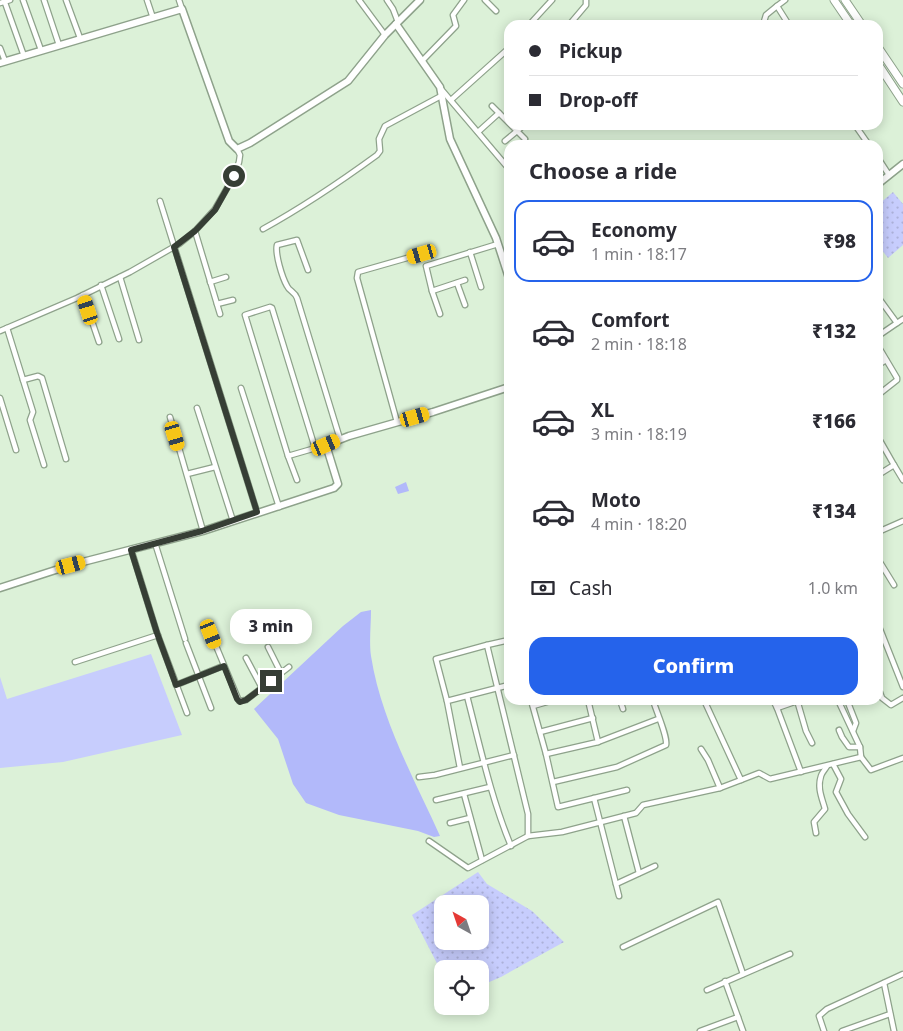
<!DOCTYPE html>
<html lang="en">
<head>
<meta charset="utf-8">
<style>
	body { margin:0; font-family:"Noto Sans",sans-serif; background:#f2f2f3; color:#2b2b33; height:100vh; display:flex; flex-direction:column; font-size:19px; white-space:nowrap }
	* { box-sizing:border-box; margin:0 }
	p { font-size:16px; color:#7c7c81 }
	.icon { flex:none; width:28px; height:28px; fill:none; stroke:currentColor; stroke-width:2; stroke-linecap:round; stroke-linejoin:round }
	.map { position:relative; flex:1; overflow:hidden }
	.details { position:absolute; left:504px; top:140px; width:379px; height:565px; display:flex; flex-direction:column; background:#fff; border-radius:15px; box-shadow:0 2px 12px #0003 }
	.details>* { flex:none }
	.guide { position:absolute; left:504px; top:20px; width:379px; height:110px; border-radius:15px; box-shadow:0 2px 12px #0003; display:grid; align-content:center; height:110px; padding:0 25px; background:#fff }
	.needle { width:32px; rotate:320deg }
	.controls { position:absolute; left:434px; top:895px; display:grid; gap:10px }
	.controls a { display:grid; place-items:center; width:55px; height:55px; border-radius:10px; background:#fff; box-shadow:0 2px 12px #0003; font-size:25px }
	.end { position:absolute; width:22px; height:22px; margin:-11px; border:6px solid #363e35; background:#fff; box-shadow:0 0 0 2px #fff }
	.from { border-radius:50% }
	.bubble { position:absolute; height:35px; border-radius:15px; background:#fff; box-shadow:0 2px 12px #0003; font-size:16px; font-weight:800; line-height:35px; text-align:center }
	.car { position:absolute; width:15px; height:30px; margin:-15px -8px; border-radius:6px; box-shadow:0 0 4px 1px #0007; background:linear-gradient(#f5c518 24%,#345 0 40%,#f5c518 0 76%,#345 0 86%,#f5c518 0) }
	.guide b { display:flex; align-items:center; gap:18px; height:48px; font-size:19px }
	.guide b+b { border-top:1px solid #e1e1e2 }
	.guide i { width:12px; height:12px; background:#2b2b33 }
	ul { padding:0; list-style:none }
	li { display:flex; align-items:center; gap:15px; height:82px; margin:0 10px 8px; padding:0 15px; border:2px solid transparent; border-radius:15px }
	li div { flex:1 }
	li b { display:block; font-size:19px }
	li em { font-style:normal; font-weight:800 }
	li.on { border-color:#2563eb }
	li>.icon { width:45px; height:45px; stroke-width:1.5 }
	h2 { padding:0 25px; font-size:22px; line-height:60px }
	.pay { display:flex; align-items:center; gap:12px; height:55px; padding:0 25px; font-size:19px }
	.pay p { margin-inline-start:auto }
	.primary-button { display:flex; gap:10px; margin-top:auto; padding:10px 25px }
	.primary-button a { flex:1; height:58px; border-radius:15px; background:#2563eb; color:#fff; font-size:20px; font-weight:800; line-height:58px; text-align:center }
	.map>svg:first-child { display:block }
	.grass { fill:#c7cdfd }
	.park { fill:url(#park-dots); fill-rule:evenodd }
	.water { fill:#b2b9fa }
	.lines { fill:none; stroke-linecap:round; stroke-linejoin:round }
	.street-casing { stroke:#8ea28b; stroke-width:7 }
	.secondary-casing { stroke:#8ea28b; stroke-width:9 }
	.primary-casing { stroke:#8ea28b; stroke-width:9 }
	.street { stroke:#fff; stroke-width:4.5 }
	.secondary { stroke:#fff; stroke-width:6 }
	.primary { stroke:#fff; stroke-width:7 }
	.route { stroke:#363e35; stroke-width:6 }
</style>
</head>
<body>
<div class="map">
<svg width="903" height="1031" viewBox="0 0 903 1031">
	<defs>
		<pattern id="park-dots" width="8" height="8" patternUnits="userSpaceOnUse" patternTransform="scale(1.25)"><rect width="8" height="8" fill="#c7cdfd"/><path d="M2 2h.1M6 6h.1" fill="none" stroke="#acb1d9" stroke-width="1.8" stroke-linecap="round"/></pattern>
	</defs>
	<rect width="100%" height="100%" fill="#dcf1d8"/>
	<!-- grass -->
	<polygon class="grass" points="151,654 182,735 63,762 0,768 0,677 7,699"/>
	<!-- park -->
	<g class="park">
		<polygon points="893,192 903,204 903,245 888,258 878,245 878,205"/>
		<path d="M 478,872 L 487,884 L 532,911 L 564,942 L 501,977 L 480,986 L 480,969 L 442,969 L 442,973 L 412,915 ZM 442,904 L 480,904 L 480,941 L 442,941 Z"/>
	</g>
	<!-- water -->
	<g class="water">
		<polygon points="406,482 409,491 398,494 395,487"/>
		<path d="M 371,610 C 371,625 369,642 371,656 C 381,720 414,778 440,836 L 434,837 L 418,831 L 339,815 L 306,803 L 293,784 L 278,739 L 254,709 L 343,626 L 361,612 Z"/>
	</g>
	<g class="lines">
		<defs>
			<g id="street">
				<polyline points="4,0 24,56"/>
				<polyline points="23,0 41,50"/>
				<polyline points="44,0 59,45"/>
				<polyline points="66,0 80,38"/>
				<polyline points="147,0 153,18"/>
				<polyline points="179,0 182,9"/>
				<polyline points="359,0 385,35"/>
				<polyline points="387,0 393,9 398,22"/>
				<polyline points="485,0 496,11"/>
				<polyline points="785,0 777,6 789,25"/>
				<polyline points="0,3 10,0"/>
				<polyline points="529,25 552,0"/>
				<polyline points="569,25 586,5 586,0"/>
				<polyline points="763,25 766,15 777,6"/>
				<polyline points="0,48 5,61"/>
				<polyline points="422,61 456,26 453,15 464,0"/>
				<polyline points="441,89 509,169"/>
				<polyline points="451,100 509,48"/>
				<polyline points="492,106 499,113"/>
				<polyline points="524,125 517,131 525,139"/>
				<polyline points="855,125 869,145"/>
				<polyline points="478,132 499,113 509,123"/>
				<polyline points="505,141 517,131 511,125"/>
				<polyline points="878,158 889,175"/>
				<polyline points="160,201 257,512"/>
				<path d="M 263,229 C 303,207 340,182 377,155 L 380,151 L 379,139 L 385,126 L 441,96"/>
				<polyline points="195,231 220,314"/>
				<polyline points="470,252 481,287"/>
				<path d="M 308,270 L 297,240 L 277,245 C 275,254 282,277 287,286 C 289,291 295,292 297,298 L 340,439"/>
				<polyline points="120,277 139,340"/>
				<polyline points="465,280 432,291 426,266 498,244"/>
				<polyline points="210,282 226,277"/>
				<polyline points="457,283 465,305"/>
				<polyline points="101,285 119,339"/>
				<polyline points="432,291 440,314"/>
				<polyline points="83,295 99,342"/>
				<polyline points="878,297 897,323 878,336"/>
				<polyline points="217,304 233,300"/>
				<polyline points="897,323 903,319"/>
				<polyline points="7,328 33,412 30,420 44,465"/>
				<polyline points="0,331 77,298 130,272 179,244 195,231 215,209 234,176 239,162 240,155 237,149"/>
				<polyline points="878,346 897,378 897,380 878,395"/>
				<polyline points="878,365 886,360"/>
				<polyline points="23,380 38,376 42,378 66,459"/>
				<polyline points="241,388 279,507"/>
				<polyline points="0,398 16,450"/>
				<polyline points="197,408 233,521"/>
				<polyline points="170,417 203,531"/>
				<polyline points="397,422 357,278 358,272 428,252"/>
				<polyline points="878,437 894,465 878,475"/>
				<polyline points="315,448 272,308 270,307 245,315 288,456 326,445"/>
				<polyline points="288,456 297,480"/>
				<polyline points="894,465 903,480"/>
				<polyline points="187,474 215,467"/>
				<polyline points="878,532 903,521"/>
				<polyline points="155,543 185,639"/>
				<polyline points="131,549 157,633 187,713"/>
				<polyline points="878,559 894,585"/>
				<polyline points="878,624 903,687"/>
				<polyline points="211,634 239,701 246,700 289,667"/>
				<polyline points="509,640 487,645 528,814 528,836"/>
				<polyline points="186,643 211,708"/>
				<polyline points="268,647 281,673"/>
				<polyline points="246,658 262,688"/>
				<polyline points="75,662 158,635"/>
				<polyline points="176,685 223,666"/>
				<polyline points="878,687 882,698 891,705 903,698"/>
				<path d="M 467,696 C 480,746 491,798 511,846"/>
				<polyline points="531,700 546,754 558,807 627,790"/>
				<polyline points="620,700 623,709"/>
				<polyline points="704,700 741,780 759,773 770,779 861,757 871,770 903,758"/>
				<polyline points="773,700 777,708 800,700"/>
				<polyline points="797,700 806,731 812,743"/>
				<polyline points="838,700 860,747 861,757"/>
				<polyline points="847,700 856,723 853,731"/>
				<polyline points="447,701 509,685"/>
				<polyline points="533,706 554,700"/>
				<polyline points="777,708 801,772"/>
				<polyline points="839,730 842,737 849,747 860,747"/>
				<polyline points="540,732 593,718"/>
				<polyline points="598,742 658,719"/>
				<polyline points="701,749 708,760 720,788"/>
				<polyline points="546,754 598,742 588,700"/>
				<polyline points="833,764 841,779 836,792 848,814 865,837"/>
				<polyline points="460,768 447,701 436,659 487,645"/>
				<polyline points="419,777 435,775 514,755"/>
				<path d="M 553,782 L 617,767 L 666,745 C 668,737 656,711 653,700"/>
				<polyline points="464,794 482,860"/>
				<polyline points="594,798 619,896"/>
				<polyline points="436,800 490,787"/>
				<polyline points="624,816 639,873"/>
				<polyline points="450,823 470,818"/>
				<path d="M 816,833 L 814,822 L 825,809 C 822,798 817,788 821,776 C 822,772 825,770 827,766"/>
				<polyline points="429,841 468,868 528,836 562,832 636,813 643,805 720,788 741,780"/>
				<polyline points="616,884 655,866"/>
				<polyline points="623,947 718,902 743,974"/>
				<polyline points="725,981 743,1031"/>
				<polyline points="884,983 894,1031"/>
				<polyline points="707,990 790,954"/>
				<polyline points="700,1031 738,1017"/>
				<polyline points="824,1031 819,1016 827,1009 903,974"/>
				<polyline points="842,1031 890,1014"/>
			</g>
			<g id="secondary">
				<polyline points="396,24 440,87 450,139 496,238 509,278"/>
				<polyline points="0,63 182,9 229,141 237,149 250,143 348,81 385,35 420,0"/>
				<polyline points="878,184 903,164"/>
				<polyline points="0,588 71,565 203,531 334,488 338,484 326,445 349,436 433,412 509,387"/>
			</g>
			<g id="primary">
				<polyline points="834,0 851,25"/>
				<polyline points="845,0 862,25"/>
				<polyline points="878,47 903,84"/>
				<polyline points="878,64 903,102"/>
			</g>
		</defs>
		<!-- street casing -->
		<use href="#street" class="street-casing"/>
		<!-- secondary casing -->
		<use href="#secondary" class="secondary-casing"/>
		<!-- primary casing -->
		<use href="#primary" class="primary-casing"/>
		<!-- street -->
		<use href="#street" class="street"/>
		<!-- secondary -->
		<use href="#secondary" class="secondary"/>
		<!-- primary -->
		<use href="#primary" class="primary"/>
	</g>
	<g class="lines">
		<!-- route -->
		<polyline class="route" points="234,176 215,210 195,231 174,247 257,512 202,531 131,550 157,633 176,685 224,666 237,699 240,702 246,700 271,681"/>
	</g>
</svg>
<div class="controls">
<a><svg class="needle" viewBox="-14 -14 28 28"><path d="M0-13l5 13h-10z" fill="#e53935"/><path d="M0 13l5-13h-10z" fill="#7c7c81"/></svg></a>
<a><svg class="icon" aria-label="locate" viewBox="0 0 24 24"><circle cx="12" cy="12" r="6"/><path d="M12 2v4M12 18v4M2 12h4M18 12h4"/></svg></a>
</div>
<i class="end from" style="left:234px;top:176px"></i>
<i class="end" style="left:271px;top:681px"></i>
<div class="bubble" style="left:230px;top:609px;width:82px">3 min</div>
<i class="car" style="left:422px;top:254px;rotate:254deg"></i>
<i class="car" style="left:88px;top:310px;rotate:342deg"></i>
<i class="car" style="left:415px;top:417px;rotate:74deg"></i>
<i class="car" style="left:175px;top:436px;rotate:163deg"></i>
<i class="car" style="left:326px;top:445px;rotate:67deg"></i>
<i class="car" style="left:71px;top:565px;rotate:75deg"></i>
<i class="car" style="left:211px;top:634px;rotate:158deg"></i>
<div class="guide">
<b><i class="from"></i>Pickup</b>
<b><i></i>Drop-off</b>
</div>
<section class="details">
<h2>Choose a ride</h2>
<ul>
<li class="on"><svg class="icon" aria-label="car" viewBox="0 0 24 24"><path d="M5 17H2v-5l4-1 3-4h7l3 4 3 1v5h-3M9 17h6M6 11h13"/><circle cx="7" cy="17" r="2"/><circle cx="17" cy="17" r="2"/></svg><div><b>Economy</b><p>1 min · 18:17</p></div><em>₹98</em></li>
<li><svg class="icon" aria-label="car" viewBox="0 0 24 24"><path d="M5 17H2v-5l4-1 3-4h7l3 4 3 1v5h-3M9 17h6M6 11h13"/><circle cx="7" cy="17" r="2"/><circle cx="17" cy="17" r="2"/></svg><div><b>Comfort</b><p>2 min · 18:18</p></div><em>₹132</em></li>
<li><svg class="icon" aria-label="car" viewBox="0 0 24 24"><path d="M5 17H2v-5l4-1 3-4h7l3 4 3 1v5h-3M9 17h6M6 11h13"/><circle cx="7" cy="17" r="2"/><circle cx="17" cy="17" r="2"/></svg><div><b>XL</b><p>3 min · 18:19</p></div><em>₹166</em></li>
<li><svg class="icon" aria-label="car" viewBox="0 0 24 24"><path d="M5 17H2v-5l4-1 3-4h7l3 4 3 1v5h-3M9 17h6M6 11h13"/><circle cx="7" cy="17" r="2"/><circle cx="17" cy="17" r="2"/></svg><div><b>Moto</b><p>4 min · 18:20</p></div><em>₹134</em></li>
</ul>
<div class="pay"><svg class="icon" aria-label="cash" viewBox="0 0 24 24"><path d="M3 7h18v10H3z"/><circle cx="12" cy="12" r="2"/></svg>Cash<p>1.0 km</p></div>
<div class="primary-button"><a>Confirm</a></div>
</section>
</div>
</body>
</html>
